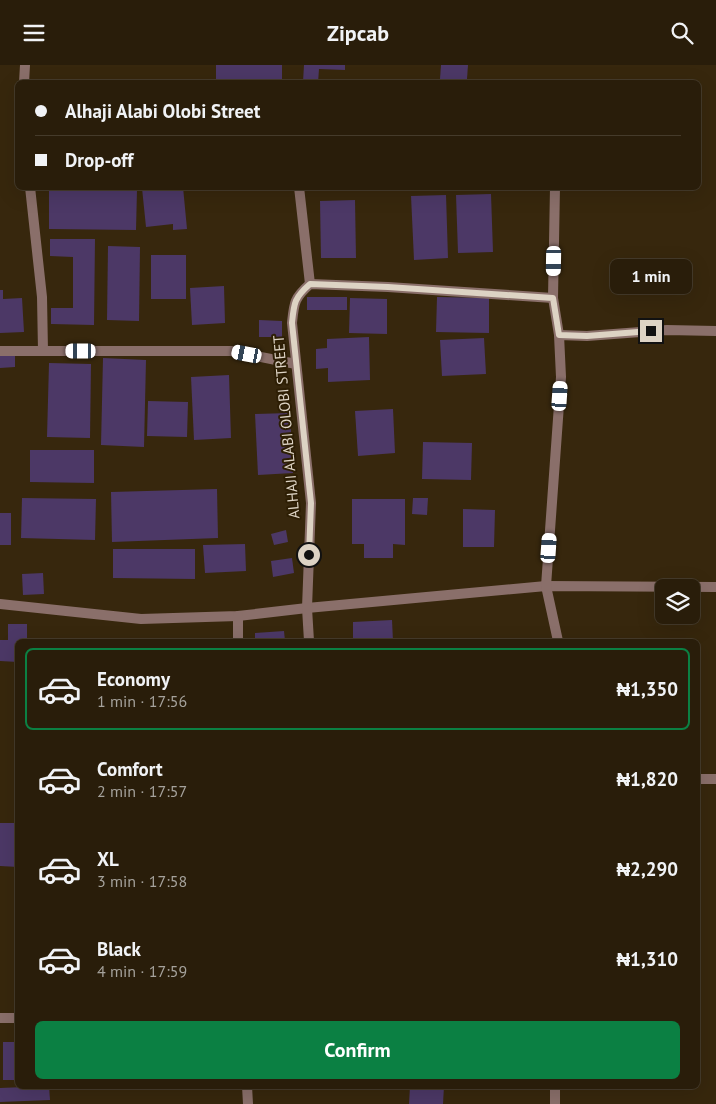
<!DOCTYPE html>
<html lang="en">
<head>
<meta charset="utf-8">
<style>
	body { margin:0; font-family:"PT Sans",sans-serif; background:#312613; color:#f1f3f6; height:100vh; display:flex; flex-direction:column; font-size:19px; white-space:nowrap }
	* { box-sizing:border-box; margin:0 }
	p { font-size:16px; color:#a5a29c }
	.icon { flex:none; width:28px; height:28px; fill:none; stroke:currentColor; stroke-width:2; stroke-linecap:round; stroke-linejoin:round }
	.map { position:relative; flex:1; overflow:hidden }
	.sheet { position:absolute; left:15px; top:574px; width:685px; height:450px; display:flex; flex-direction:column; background:#291d0a; border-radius:8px; box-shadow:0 5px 20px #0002,0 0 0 1px #453b2b }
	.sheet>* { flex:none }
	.hud { position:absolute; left:15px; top:15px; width:686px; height:110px; border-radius:8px; box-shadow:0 5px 20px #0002,0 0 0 1px #453b2b; display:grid; align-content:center; height:110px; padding:0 20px; background:#291d0a }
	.fabs { position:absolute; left:655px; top:514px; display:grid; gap:10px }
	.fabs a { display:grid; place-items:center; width:45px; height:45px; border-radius:8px; background:#291d0a; box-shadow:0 5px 20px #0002,0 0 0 1px #453b2b; font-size:25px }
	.end { position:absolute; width:22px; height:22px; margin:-11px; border:6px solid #ddd3c4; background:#111; box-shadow:0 0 0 2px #111 }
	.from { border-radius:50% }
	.bubble { position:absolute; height:35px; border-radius:8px; background:#291d0a; box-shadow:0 5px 20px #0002,0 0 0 1px #453b2b; font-size:16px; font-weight:600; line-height:35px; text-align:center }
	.car { position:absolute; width:15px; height:30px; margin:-15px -8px; border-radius:6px; box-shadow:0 0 4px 1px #0007; background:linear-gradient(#fff 24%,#345 0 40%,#fff 0 76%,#345 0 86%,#fff 0) }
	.hud b { display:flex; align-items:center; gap:18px; height:48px; font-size:19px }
	.hud b+b { border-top:1px solid #453b2b }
	.hud i { width:12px; height:12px; background:#f1f3f6 }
	ul { padding:9px 0 0; list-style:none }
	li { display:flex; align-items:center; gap:15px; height:82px; margin:0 10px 8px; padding:0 10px; border:2px solid transparent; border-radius:8px }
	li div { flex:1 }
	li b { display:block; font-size:19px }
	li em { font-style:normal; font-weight:600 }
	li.active { border-color:#0b8043 }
	li>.icon { width:45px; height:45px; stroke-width:1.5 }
	.cta { display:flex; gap:10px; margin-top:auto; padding:10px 20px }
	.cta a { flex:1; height:58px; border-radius:8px; background:#0b8043; color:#fff; font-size:20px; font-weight:600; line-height:58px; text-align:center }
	header { display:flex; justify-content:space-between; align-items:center; height:65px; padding:0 20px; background:#291d0a; font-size:22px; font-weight:600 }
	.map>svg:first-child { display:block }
	.building { fill:#4c3866 }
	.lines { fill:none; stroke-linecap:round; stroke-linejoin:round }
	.street { stroke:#8a6f6a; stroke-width:10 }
	.route { stroke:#ddd3c4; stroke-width:6 }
	.labels { text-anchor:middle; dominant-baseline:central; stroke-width:4; stroke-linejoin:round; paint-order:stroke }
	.street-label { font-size:15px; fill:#ddd3c4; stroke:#2d1e04 }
</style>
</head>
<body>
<header><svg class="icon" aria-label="menu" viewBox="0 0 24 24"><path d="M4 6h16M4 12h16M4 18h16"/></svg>Zipcab<svg class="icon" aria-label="search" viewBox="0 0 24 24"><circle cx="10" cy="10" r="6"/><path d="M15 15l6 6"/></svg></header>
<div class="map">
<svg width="716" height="1039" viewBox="0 0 716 1039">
	<rect width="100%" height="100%" fill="#37270d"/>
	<!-- building -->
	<g class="building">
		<polygon points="216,0 282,0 282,18 216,17"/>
		<polygon points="304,0 345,0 345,5 319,4 318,18 303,17"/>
		<polygon points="441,0 468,0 467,14 440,14"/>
		<polygon points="148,122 183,122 187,164 173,165 173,159 146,162 142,123"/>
		<polygon points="49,123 137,125 136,165 49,164"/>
		<polygon points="491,129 493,187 458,188 456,130"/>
		<polygon points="446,130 448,193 414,195 411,131"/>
		<polygon points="355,135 356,193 321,193 320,136"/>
		<polygon points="50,174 95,174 94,260 51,259 51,243 73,243 73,192 50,191"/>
		<polygon points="108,181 140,182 139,256 107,255"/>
		<rect x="151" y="190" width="35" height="44"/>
		<polygon points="224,221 225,258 192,260 190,223"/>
		<polygon points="0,225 3,225 3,234 22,233 24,267 0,268"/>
		<rect x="307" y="232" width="40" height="13"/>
		<polygon points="437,232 489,233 489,268 436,267"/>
		<polygon points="350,233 387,234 387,269 349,268"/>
		<polygon points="259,255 282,256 282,272 259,272"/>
		<polygon points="369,272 370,315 328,317 328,303 316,304 316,284 327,283 327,274"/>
		<polygon points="484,273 486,309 442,311 440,275"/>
		<polygon points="0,289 15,289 15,302 0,303"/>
		<polygon points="103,293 146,295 144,382 101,380"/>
		<polygon points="49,298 91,299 90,373 47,372"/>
		<polygon points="229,310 231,373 194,375 191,312"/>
		<polygon points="148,336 188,337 187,372 147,371"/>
		<polygon points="393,344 395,388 358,391 355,346"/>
		<polygon points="290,348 293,408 258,410 255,349"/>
		<polygon points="423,377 472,378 471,415 422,414"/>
		<polygon points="30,385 94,385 94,418 30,417"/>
		<polygon points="217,424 218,473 112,477 111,427"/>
		<polygon points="22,433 96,434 95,475 21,473"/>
		<polygon points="413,433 428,433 427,450 412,449"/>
		<polygon points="352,434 405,434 405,480 393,479 393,493 364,493 364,479 352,479"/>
		<polygon points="463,444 495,445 494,482 463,482"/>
		<rect x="0" y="448" width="11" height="32"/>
		<polygon points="286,465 288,477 274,480 271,469"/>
		<polygon points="245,479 246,506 205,508 203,480"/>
		<polygon points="113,484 195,484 195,514 113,513"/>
		<polygon points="292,493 294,508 273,512 271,496"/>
		<polygon points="43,508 44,529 23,530 22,509"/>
		<polygon points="392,555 393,576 353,576 353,557"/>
		<polygon points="8,559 27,559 27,576 18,576 18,597 0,596 0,575 8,575"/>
		<polygon points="284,566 285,576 255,576 255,568"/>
		<polygon points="0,758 18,758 18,802 0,801"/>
		<rect x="3" y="977" width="15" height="38"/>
		<polygon points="49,1021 50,1035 0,1037 0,1023"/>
		<polygon points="410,1021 444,1021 443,1039 409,1039"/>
	</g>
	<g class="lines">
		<!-- street -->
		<g class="street">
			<polyline points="24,18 25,0"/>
			<polyline points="30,122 42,232 43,286"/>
			<polyline points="299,122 310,219"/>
			<polyline points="555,122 553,233 559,270"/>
			<polyline points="0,286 231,286 296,299"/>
			<polyline points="0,539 141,554 238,551 307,543 546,521 716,522"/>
			<polyline points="238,551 238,576"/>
			<path d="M 309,576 L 307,543 L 311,438 L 292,258 C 294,238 294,233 310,219 L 388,222 L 553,233"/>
			<polyline points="558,576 546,521 561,312 559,270 587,271 667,265 716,266"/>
			<polyline points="698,714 716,714"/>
			<polyline points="0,953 18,953"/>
			<polyline points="247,1021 248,1039"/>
			<polyline points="555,1039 555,1021"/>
		</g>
	</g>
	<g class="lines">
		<!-- route -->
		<path class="route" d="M 309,490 L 311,438 L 292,258 C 294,238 294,233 310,219 L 388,222 L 553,233 L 559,270 L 587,271 L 651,266"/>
	</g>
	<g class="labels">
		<!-- street labels -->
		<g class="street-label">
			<text transform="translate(286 362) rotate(-95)">ALHAJI ALABI OLOBI STREET</text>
		</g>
	</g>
</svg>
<div class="fabs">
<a><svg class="icon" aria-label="layers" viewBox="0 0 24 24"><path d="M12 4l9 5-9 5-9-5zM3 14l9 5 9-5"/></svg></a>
</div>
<i class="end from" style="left:309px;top:490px"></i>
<i class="end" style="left:651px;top:266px"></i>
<div class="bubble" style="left:610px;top:194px;width:82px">1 min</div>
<i class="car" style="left:554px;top:196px;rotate:181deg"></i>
<i class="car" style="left:81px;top:286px;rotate:270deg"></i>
<i class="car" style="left:247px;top:289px;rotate:281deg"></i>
<i class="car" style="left:560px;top:331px;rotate:4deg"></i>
<i class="car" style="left:549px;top:483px;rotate:4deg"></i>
<div class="hud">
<b><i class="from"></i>Alhaji Alabi Olobi Street</b>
<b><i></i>Drop-off</b>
</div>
<section class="sheet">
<ul>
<li class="active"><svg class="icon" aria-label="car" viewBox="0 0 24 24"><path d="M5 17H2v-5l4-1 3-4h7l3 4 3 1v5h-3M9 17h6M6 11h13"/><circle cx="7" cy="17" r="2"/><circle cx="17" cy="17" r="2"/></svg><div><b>Economy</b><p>1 min · 17:56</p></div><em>₦1,350</em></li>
<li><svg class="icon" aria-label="car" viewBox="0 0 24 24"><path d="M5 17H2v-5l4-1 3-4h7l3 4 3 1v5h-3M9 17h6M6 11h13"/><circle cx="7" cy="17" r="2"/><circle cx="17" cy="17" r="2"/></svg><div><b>Comfort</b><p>2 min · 17:57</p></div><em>₦1,820</em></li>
<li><svg class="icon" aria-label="car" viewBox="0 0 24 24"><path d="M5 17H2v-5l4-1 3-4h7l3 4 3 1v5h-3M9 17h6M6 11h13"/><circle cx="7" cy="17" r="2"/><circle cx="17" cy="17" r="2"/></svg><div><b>XL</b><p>3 min · 17:58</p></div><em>₦2,290</em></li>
<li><svg class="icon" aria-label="car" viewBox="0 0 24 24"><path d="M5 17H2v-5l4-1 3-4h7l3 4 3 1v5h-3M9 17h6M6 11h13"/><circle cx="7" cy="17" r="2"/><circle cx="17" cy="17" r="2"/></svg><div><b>Black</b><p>4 min · 17:59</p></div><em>₦1,310</em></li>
</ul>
<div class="cta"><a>Confirm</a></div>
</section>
</div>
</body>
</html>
